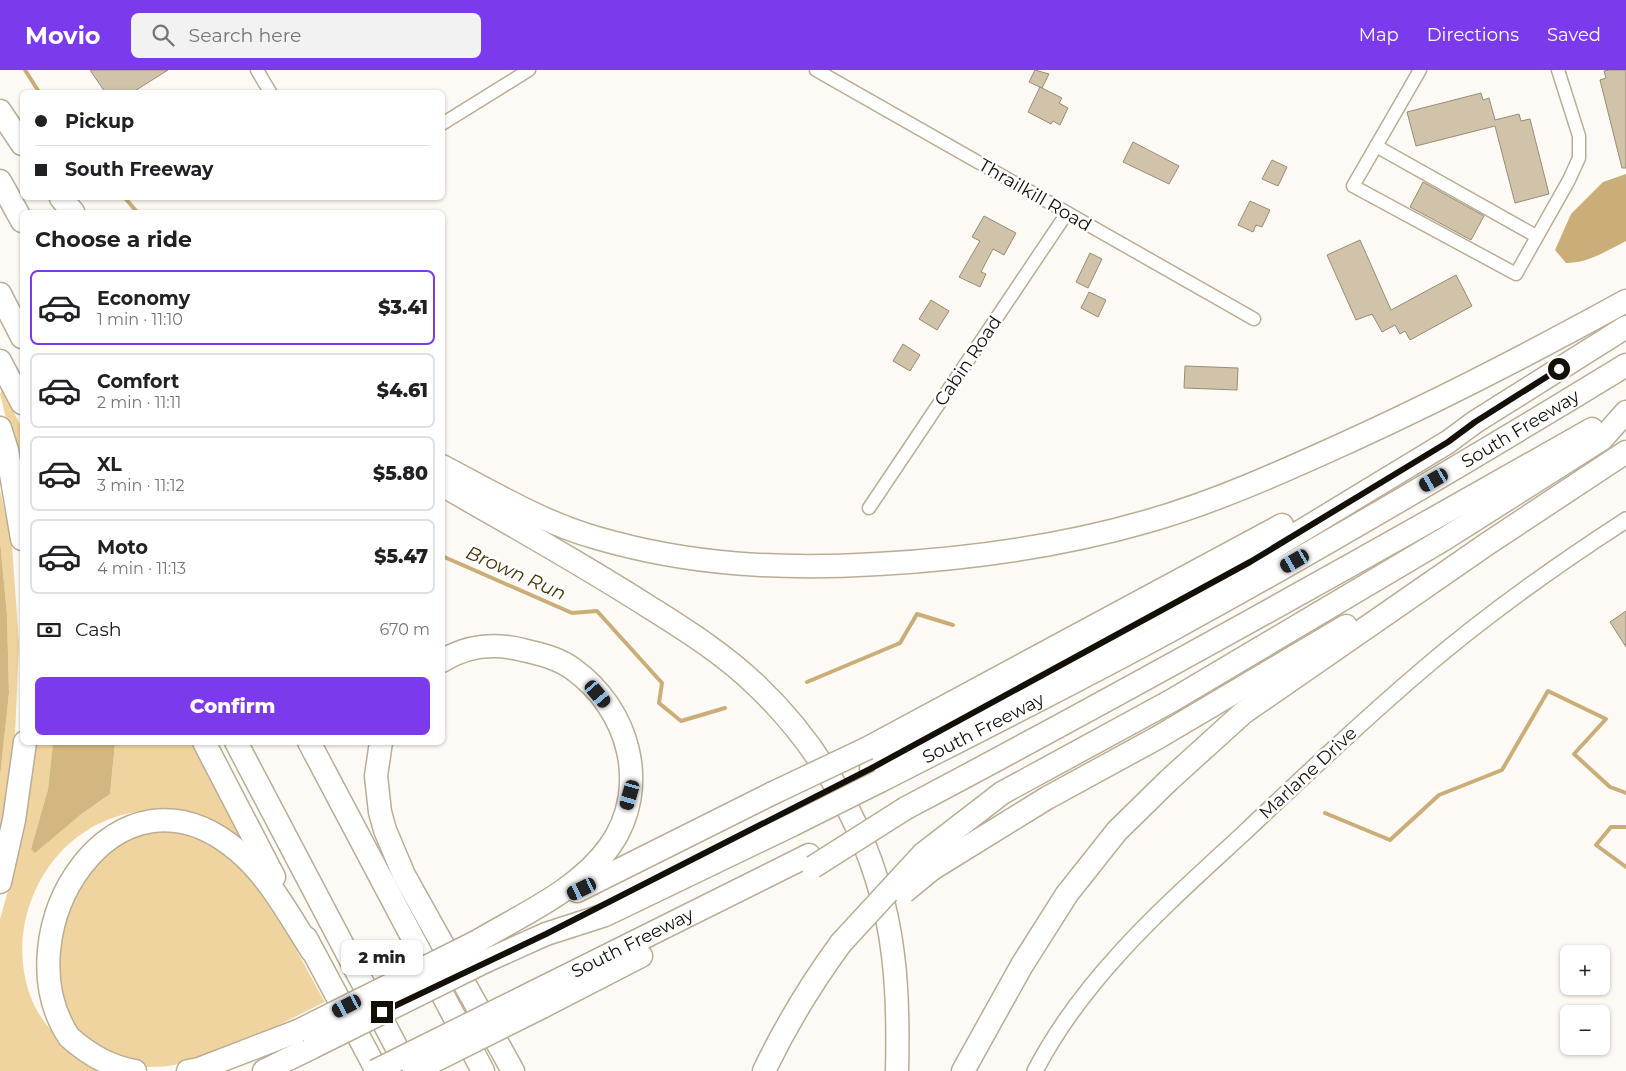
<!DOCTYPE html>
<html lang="en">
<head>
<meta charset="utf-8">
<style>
	body { margin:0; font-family:Montserrat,sans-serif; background:#f2f2f2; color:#202124; height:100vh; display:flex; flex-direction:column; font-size:19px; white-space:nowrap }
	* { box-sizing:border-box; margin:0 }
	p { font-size:16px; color:#757577 }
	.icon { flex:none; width:28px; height:28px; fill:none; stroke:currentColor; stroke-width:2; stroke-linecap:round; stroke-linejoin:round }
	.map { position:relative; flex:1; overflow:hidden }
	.details { position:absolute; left:20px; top:140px; width:425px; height:535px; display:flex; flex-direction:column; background:#fff; border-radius:8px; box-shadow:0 1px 4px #0004 }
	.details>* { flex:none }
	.guide { position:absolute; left:20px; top:20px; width:425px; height:110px; border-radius:8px; box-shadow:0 1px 4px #0004; display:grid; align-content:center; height:110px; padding:0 15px; background:#fff }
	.fabs { position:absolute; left:1560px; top:875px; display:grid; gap:10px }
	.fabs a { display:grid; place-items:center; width:50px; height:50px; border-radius:8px; background:#fff; box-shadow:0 1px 4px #0004; font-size:25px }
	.end { position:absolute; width:22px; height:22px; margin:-11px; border:6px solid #140f07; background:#fff; box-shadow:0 0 0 2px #fff }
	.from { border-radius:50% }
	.bubble { position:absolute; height:35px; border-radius:8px; background:#fff; box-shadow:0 1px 4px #0004; font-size:16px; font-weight:800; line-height:35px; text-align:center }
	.car { position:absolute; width:15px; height:30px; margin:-15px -8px; border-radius:6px; box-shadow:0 0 4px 1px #0007; background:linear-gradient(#222 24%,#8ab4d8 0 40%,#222 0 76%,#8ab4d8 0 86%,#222 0) }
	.guide b { display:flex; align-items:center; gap:18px; height:48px; font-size:19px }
	.guide b+b { border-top:1px solid #e0e0e0 }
	.guide i { width:12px; height:12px; background:#202124 }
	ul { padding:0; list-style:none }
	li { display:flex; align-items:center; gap:15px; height:75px; margin:0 10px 8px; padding:0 5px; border:2px solid #e0e0e0; border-radius:8px }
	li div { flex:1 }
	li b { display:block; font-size:19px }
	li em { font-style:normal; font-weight:800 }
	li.on { border-color:#7c3aed }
	li>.icon { width:45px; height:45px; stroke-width:1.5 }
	h2 { padding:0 15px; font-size:22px; line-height:60px }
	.pay { display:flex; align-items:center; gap:12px; height:55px; padding:0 15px; font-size:19px }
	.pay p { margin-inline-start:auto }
	.action { display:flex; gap:10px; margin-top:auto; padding:10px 15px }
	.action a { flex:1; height:58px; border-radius:8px; background:#7c3aed; color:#fff; font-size:20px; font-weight:800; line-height:58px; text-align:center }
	header { display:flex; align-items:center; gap:30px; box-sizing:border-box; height:70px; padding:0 25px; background:#7c3aed; color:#fff }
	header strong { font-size:24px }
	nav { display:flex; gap:28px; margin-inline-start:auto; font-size:18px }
	.search { width:350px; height:45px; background:#f2f2f2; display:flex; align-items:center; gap:12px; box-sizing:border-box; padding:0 18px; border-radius:8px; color:#757577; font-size:19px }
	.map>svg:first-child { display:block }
	.green { fill:#efd49f }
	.forest { fill:#d4b780 }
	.water { fill:#cbae77 }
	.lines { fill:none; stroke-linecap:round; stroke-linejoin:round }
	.stream { stroke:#cbae77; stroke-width:4 }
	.building { fill:#d0c3aa; stroke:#988c74 }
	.minor-casing { stroke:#baad95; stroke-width:15 }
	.tertiary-casing { stroke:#baad95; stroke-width:18 }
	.motorway-casing { stroke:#baad95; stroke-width:25 }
	.minor { stroke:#fff; stroke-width:12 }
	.tertiary { stroke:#fff; stroke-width:15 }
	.motorway { stroke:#fff; stroke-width:22 }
	.motorway-bridge-casing { stroke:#baad95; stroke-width:25; stroke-linecap:butt }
	.motorway-bridge { stroke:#fff; stroke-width:22 }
	.route { stroke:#140f07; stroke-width:6 }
	.labels { text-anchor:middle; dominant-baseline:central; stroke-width:5; stroke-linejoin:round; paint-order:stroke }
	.street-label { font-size:18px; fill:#140f07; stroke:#fff }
	.water-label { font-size:19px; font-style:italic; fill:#473304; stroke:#fff }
</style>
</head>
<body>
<header>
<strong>Movio</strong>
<div class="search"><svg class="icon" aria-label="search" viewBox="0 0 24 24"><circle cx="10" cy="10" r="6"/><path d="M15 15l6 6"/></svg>Search here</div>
<nav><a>Map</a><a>Directions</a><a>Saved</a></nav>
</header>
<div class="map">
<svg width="1626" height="1001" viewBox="0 0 1626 1001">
	<rect width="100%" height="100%" fill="#fdfaf5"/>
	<!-- green -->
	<g class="green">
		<polygon points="2,320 22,358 22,413 0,324"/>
		<polygon points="0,420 12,475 19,575 14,687 0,762 0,707 9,623 7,545 0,470"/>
		<path d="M 37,673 L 53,673 L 48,719 L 31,779 L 110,724 L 115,673 L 191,673 L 245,772 L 242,774 C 223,764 200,748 180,743 C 165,738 147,740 131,743 C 50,758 3,849 30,925 C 42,960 73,982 102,1001 L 0,1001 L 0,849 L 19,782 Z"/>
		<path d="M 151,759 C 173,763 198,763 218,774 C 255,796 302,892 325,932 C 272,957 208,998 148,997 C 135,997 88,978 79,968 C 75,963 42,899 41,894 C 36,866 52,823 71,802 C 79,793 136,767 151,759 Z"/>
	</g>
	<!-- forest -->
	<g class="forest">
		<polygon points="0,470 7,545 9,623 0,707"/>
		<polygon points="53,673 115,673 110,724 80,745 35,783 31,779 48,719"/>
	</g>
	<!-- water -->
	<path class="water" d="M 1626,104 L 1626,171 C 1606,181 1589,193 1566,193 L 1555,180 L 1571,144 L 1603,112 Z"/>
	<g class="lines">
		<!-- stream -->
		<g class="stream">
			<polyline points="25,0 39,22"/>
			<polyline points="125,128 137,142"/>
			<polyline points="442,486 572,543 597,541 662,613 659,633 681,651 725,638"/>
			<polyline points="807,612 900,573 917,544 953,555"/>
			<polyline points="1325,743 1390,770 1439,725 1502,700 1548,621 1606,649 1574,684 1610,717 1626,723"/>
			<polyline points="1626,757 1611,757 1596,775 1626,797"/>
		</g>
	</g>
	<!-- building -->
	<g class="building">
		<polygon points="90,0 168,0 133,22 105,22"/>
		<polygon points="1035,0 1049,4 1042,18 1029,12"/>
		<polygon points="1610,0 1626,0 1626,98 1622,98 1600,10 1606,8 1604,1"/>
		<polygon points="1040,17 1062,28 1059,33 1068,38 1060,55 1053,51 1051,54 1028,42"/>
		<polygon points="1481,23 1483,30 1489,28 1495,50 1519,44 1521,51 1530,49 1549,124 1515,133 1495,56 1416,76 1407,42"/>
		<polygon points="1133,72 1179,96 1169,114 1123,92"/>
		<polygon points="1272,90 1287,97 1278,116 1262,109"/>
		<polygon points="1423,112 1484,146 1471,170 1410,137"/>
		<polygon points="1250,131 1270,140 1262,157 1256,155 1253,162 1238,155"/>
		<polygon points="984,146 1016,163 1004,185 993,179 981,202 986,204 980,217 959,207 980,171 972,167"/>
		<polygon points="1360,170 1391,240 1456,205 1472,236 1410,270 1405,261 1400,264 1395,255 1382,262 1372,244 1356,250 1327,185"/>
		<polygon points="1090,183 1102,189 1088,218 1076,212"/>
		<polygon points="1089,222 1106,230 1098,247 1081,238"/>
		<polygon points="931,230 949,241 937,260 919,249"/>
		<polygon points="903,274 920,285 910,301 893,291"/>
		<polygon points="1185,296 1238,298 1237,320 1184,318"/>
		<polygon points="1626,541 1626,577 1610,552"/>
	</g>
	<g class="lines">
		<defs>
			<g id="minor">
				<polyline points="257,0 270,22"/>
				<polyline points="816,0 1254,249"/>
				<polyline points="1420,0 1353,116 1516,204 1569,110 1579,88 1579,66 1558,0"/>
				<polyline points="442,54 529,0"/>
				<polyline points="1376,76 1536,166"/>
				<polyline points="869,438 1067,143"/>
			</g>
			<path id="tertiary" d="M 1035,1001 C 1085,905 1166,835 1244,763 C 1302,708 1361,652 1422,600 C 1486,545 1555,496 1626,450"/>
			<g id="motorway">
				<polyline points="0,41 22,74"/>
				<polyline points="0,111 22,151"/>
				<polyline points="61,128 73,142"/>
				<polyline points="0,224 22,267"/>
				<polyline points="0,291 22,333"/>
				<polyline points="0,358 7,380 22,469"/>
				<path d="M 442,396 C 492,422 543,453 597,468 C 689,495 782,500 878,494 C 968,489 1058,477 1145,452 C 1216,432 1284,401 1350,371 C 1444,328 1535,281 1626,231"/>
				<path d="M 442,415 C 512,455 582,494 649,537 C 686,560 725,585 756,615 C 830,685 881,784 893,885 C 898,924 898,962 897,1001"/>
				<path d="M 442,591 C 467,575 496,573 523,580 C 540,584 558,588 573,599 C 629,639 651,717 610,776 C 579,820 523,844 478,871"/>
				<polyline points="204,672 274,807"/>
				<polyline points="236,672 409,1001"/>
				<polyline points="309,672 483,1001"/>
				<polyline points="381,672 376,706 380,742 385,760 404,805 513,1001"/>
				<polyline points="868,678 1282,455"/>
				<polyline points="871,699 1250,492 1448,372 1475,352 1626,257"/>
				<path id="s1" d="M 880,711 C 978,661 1076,612 1173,559 C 1327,475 1477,386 1626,295"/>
				<path d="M 906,738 C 1137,616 1365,488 1592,359"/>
				<polyline points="923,784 1002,723 1171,631 1446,468 1602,369 1626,342"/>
				<polyline points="932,799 1047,728 1157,668 1346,556"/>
				<polyline points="0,812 14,750 25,672"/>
				<polyline points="577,821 773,723"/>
				<polyline points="306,868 377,1001"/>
				<polyline points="486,891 546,864 605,845 792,755"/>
				<path id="s2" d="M 534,922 L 809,785"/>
				<polyline points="542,937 641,886"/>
				<path d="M 135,1001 C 110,997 88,984 69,967 C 0,862 116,677 238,781 C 270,808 290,847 312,881"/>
				<polyline points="188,1001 199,999 298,961"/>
				<polyline points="264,1001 313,977"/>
				<path d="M 764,1001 C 786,955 811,914 841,873"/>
				<polyline points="963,1001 1022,895 1067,824 1117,761 1169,710 1243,643 1487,474 1626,382"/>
			</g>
		</defs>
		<!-- minor casing -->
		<use href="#minor" class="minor-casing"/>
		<!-- tertiary casing -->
		<use href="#tertiary" class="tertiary-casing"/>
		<!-- motorway casing -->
		<use href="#motorway" class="motorway-casing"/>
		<!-- minor -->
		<use href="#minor" class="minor"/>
		<!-- tertiary -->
		<use href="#tertiary" class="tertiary"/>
		<!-- motorway -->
		<use href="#motorway" class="motorway"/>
		<defs>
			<g id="motorway-bridge">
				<polyline points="773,723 868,678"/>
				<polyline points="792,755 880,711"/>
				<polyline points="813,797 906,738"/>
				<polyline points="904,822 932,799"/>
				<polyline points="841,873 923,784"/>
				<polyline points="298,961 478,871"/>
				<polyline points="313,977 486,891"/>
				<polyline points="375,1001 534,922"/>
				<polyline points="414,1001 542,937"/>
			</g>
		</defs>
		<!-- motorway-bridge casing -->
		<use href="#motorway-bridge" class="motorway-bridge-casing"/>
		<!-- motorway-bridge -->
		<use href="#motorway-bridge" class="motorway-bridge"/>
	</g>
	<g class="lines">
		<!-- route -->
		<polyline class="route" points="382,942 546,864 870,699 1250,492 1448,372 1475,352 1559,299"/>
	</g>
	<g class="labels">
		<!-- street labels -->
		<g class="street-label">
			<text transform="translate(1035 125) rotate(30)">Thrailkill Road</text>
			<text transform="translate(968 291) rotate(-56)">Cabin Road</text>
			<text stroke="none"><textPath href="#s1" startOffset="731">South Freeway</textPath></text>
			<text stroke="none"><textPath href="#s1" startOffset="116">South Freeway</textPath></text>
			<text transform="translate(1308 703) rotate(-43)">Marlane Drive</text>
			<text stroke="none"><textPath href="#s2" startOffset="110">South Freeway</textPath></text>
		</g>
		<!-- water labels -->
		<g class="water-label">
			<text transform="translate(516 503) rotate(24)">Brown Run</text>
		</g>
	</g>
</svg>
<div class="fabs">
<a>+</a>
<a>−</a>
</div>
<i class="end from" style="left:1559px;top:299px"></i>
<i class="end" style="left:382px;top:942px"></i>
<div class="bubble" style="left:341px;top:870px;width:82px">2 min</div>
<i class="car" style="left:1434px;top:410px;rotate:240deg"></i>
<i class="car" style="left:1295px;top:491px;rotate:240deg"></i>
<i class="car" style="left:598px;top:624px;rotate:140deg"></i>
<i class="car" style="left:630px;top:725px;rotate:196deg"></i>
<i class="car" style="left:582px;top:819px;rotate:244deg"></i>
<i class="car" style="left:347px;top:936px;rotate:243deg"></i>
<div class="guide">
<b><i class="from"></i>Pickup</b>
<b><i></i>South Freeway</b>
</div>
<section class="details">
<h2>Choose a ride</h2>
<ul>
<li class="on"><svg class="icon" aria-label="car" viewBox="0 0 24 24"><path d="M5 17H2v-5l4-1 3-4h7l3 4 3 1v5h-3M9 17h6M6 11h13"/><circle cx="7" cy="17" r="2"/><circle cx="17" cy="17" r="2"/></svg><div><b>Economy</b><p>1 min · 11:10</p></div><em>$3.41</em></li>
<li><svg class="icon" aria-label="car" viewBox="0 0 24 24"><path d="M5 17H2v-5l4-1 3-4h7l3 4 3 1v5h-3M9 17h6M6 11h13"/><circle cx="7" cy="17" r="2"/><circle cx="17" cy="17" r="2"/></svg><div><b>Comfort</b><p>2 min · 11:11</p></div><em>$4.61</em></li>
<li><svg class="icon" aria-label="car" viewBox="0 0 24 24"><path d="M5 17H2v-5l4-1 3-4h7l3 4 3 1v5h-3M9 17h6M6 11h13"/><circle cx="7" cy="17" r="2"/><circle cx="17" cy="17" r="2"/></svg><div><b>XL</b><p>3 min · 11:12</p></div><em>$5.80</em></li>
<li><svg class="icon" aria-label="car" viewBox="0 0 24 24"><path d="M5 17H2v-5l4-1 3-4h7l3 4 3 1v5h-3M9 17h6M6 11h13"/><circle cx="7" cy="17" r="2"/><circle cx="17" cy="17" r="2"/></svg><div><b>Moto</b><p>4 min · 11:13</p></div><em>$5.47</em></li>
</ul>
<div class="pay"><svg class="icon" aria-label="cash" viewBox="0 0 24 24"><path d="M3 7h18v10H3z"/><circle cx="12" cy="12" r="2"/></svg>Cash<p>670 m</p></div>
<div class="action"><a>Confirm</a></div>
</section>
</div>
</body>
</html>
